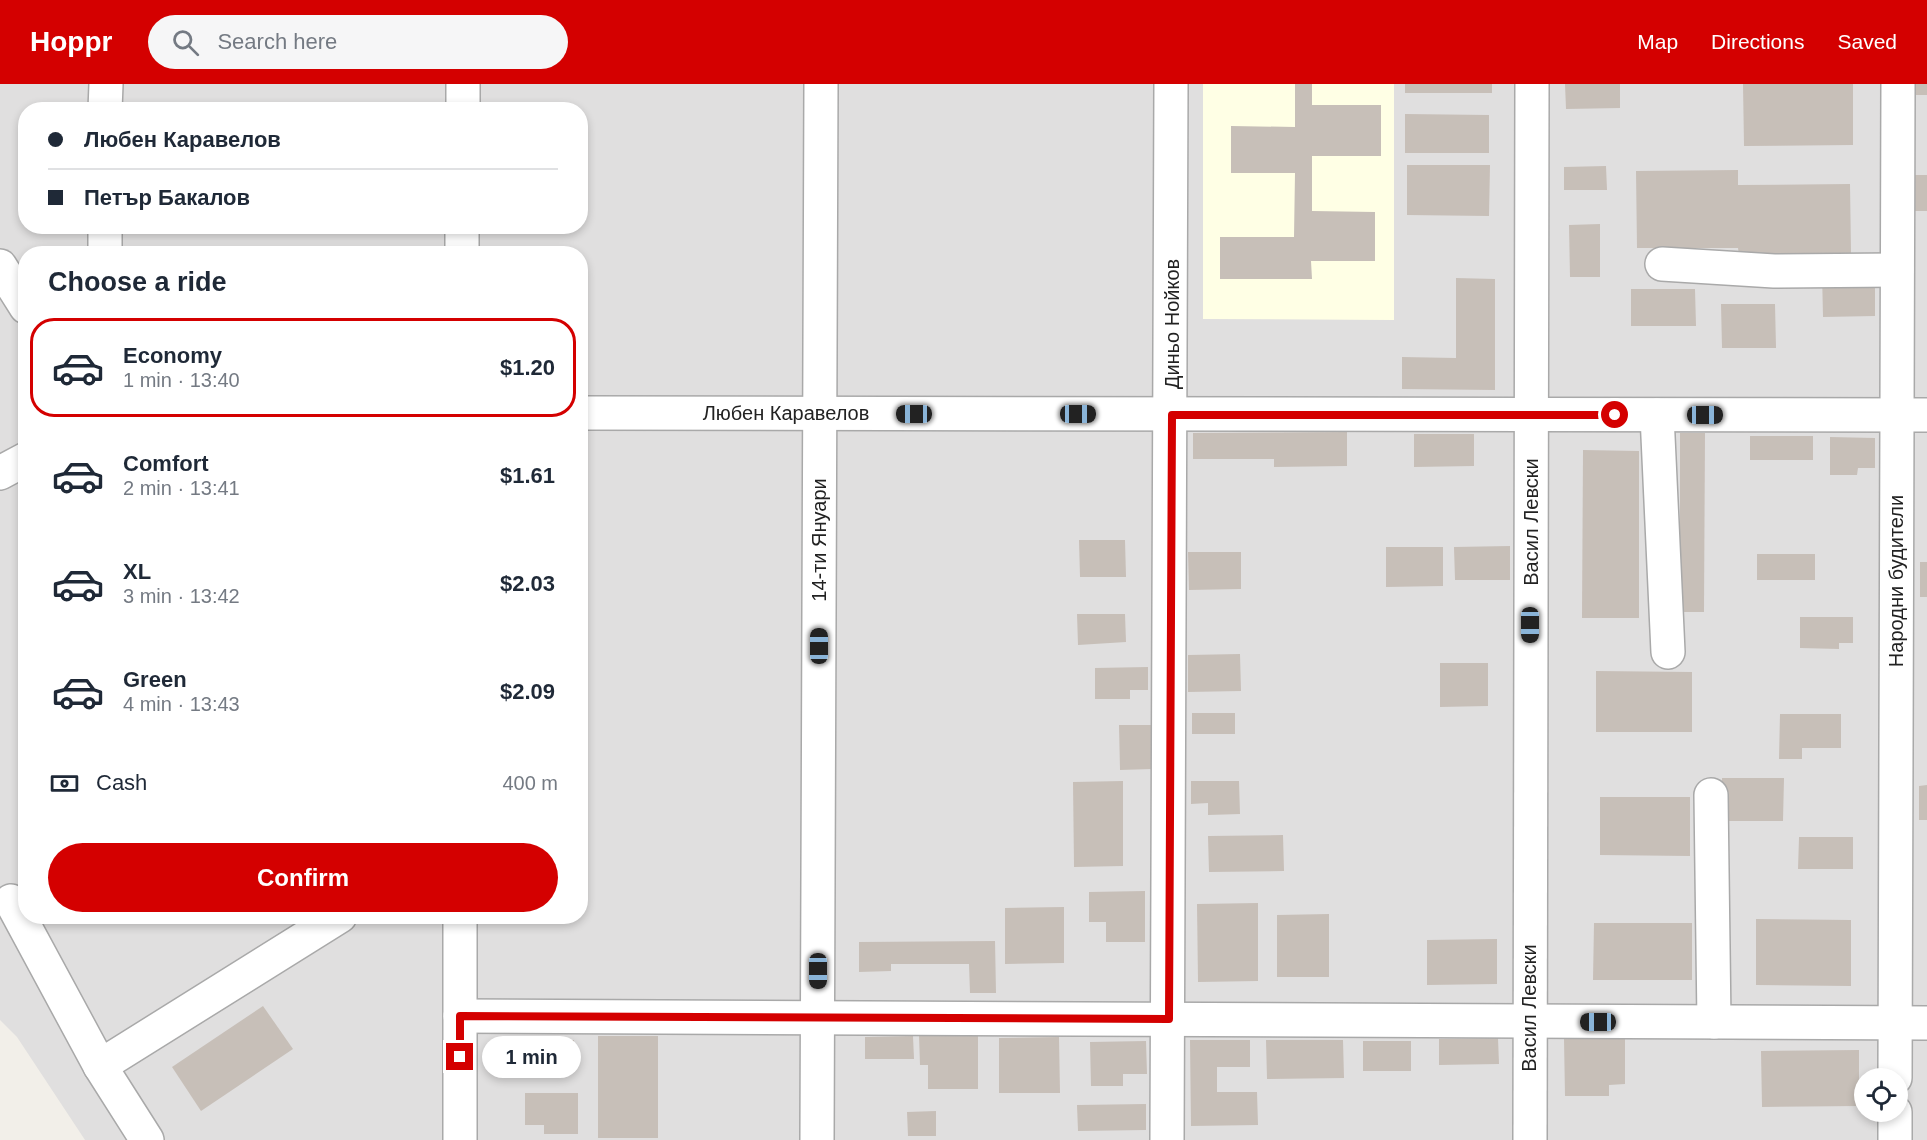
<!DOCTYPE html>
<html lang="en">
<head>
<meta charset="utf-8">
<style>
	body { margin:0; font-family:Helvetica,sans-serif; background:#f6f6f7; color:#1f2937; height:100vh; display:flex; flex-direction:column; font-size:22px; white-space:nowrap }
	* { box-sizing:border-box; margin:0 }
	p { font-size:20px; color:#747a83 }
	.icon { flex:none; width:33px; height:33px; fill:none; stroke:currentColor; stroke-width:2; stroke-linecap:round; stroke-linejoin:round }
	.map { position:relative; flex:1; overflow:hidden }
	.side { position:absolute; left:18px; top:162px; width:570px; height:678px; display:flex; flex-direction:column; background:#fff; border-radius:24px; box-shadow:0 3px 9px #0003 }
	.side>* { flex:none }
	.guide { position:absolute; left:18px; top:18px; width:570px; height:132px; border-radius:24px; box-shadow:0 3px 9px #0003; display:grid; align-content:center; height:132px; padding:0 30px; background:#fff }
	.controls { position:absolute; left:1854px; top:984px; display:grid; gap:12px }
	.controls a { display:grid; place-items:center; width:54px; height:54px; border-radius:50%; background:#fff; box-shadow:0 3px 9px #0003; font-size:30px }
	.end { position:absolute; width:27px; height:27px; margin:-14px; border:8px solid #d40000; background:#fff; box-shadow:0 0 0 3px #fff }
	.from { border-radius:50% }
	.bubble { position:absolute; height:42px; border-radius:21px; background:#fff; box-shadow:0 3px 9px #0003; font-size:20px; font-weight:800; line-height:42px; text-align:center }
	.car { position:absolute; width:18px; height:36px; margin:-18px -9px; border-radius:8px; box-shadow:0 0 4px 2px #0007; background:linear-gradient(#222 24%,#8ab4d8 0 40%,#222 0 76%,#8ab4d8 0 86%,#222 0) }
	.guide b { display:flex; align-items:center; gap:21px; height:57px; font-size:22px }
	.guide b+b { border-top:2px solid #e0e1e3 }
	.guide i { width:15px; height:15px; background:#1f2937 }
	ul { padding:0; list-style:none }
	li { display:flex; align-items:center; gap:18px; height:99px; margin:0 12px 9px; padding:0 18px; border:3px solid transparent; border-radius:24px }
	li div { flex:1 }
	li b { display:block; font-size:22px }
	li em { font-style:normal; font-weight:800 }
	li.selected { border-color:#d40000 }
	li>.icon { width:54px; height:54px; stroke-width:1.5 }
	h2 { padding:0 30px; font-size:27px; line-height:72px }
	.pay { display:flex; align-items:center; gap:15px; height:66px; padding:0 30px; font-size:22px }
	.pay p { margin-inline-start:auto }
	.cta { display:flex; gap:12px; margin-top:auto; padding:12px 30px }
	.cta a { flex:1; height:69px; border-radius:36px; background:#d40000; color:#fff; font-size:24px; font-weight:800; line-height:69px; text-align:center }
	header { display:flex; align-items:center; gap:36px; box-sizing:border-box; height:84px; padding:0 30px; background:#d40000; color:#fff }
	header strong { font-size:28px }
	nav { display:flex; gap:33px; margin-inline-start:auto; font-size:21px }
	.search { width:420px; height:54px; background:#f6f6f7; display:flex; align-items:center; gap:15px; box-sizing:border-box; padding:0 21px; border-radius:33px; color:#747a83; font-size:22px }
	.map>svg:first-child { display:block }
	.residential { fill:#e0dfdf; fill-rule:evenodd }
	.education { fill:#ffffe5 }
	.building { fill:#c7bfb8 }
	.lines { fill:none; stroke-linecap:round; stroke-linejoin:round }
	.minor-casing { stroke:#a9a9a9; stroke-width:36 }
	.minor { stroke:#fff; stroke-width:33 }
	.route { stroke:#d40000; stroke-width:8 }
	.labels { text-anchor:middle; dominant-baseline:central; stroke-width:4.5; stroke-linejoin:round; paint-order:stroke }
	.street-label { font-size:20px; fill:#222; stroke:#fff }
</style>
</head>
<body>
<header>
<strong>Hoppr</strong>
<div class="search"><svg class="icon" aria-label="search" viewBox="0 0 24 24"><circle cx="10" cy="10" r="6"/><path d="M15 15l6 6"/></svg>Search here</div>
<nav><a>Map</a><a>Directions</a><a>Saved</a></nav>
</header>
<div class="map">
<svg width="1927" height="1056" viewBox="0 0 1927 1056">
	<rect width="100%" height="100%" fill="#f2efe9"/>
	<!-- residential -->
	<path class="residential" d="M 0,0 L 1927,0 L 1927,1056 L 85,1056 L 17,953 L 0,936 ZM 26,26 L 580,26 L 580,142 L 26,142 ZM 26,170 L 580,170 L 580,832 L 26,832 ZM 1864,994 L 1898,994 L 1898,1028 L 1864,1028 Z"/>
	<!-- education -->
	<polygon class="education" points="1203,0 1394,0 1394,236 1203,235"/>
	<!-- building -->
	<g class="building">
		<polygon points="1295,0 1312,0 1312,21 1381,21 1381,72 1312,72 1312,127 1375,128 1375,177 1311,177 1312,195 1220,195 1220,153 1294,153 1295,89 1231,89 1231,42 1295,43"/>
		<rect x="1405" y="0" width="87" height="9"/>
		<polygon points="1565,0 1620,0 1620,24 1566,25"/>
		<polygon points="1743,0 1853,0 1853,61 1744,62"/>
		<rect x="1913" y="0" width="14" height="11"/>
		<polygon points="1405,30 1489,31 1489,69 1405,69"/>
		<polygon points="1407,81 1490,81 1489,132 1407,131"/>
		<polygon points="1606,82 1607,106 1564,106 1564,83"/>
		<polygon points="1738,86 1738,101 1850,100 1851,169 1739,171 1738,164 1637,164 1636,87"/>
		<polygon points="1913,91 1927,91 1927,127 1914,127"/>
		<polygon points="1600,140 1600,193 1570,193 1569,141"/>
		<polygon points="1822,189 1875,189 1875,232 1823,233"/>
		<polygon points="1456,194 1495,195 1495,306 1402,305 1402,273 1456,274"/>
		<polygon points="1631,205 1695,205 1696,242 1631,242"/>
		<polygon points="1721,220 1775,220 1776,264 1722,264"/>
		<polygon points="1347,348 1347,382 1274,383 1274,375 1193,375 1193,349"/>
		<polygon points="1680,349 1705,349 1704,528 1680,528"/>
		<polygon points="1414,350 1474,350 1474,382 1414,383"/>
		<rect x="1750" y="352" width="63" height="24"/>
		<polygon points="1830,353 1875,354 1875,384 1858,384 1857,391 1830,391"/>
		<polygon points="1583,366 1639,367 1639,534 1582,534"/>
		<polygon points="1079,456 1125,456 1126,493 1080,493"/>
		<polygon points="1510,462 1510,496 1455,496 1454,463"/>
		<polygon points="1386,463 1443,463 1443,502 1386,503"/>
		<polygon points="1188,468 1241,468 1241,505 1189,506"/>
		<rect x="1757" y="470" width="58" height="26"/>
		<rect x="1920" y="478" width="7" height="35"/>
		<polygon points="1077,530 1125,530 1126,558 1078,561"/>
		<polygon points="1800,533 1853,533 1853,559 1839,559 1839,565 1800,564"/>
		<polygon points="1240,570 1241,607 1188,608 1188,571"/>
		<polygon points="1440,579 1488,579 1488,622 1440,623"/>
		<polygon points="1148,583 1148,606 1130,606 1130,615 1095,615 1095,584"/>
		<polygon points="1596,587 1692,588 1692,648 1596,648"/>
		<rect x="1192" y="629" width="43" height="21"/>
		<polygon points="1780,630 1841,630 1841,664 1802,664 1802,675 1779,675"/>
		<polygon points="1119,641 1152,641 1152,685 1120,686"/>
		<polygon points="1722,694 1784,694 1783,737 1721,737"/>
		<polygon points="1123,697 1123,782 1074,783 1073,698"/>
		<polygon points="1191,697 1239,697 1240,730 1208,731 1208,719 1191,720"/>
		<polygon points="1927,701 1927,736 1919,736 1919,702"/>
		<polygon points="1600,713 1690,713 1690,772 1600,771"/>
		<polygon points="1283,751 1284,787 1209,788 1208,752"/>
		<polygon points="1799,753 1853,753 1853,785 1798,785"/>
		<polygon points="1145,807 1145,858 1106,858 1106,838 1089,838 1089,808"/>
		<polygon points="1258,819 1258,897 1198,898 1197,820"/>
		<polygon points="1064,823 1064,879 1005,880 1005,824"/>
		<polygon points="1329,830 1329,893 1277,893 1277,831"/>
		<polygon points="1756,835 1851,836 1851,902 1756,901"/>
		<polygon points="1594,839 1692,839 1692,896 1593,896"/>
		<polygon points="1497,855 1497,900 1427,901 1427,856"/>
		<polygon points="995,857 996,909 970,909 969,880 891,880 891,887 859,888 859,858"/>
		<polygon points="263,922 293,965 201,1027 172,983"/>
		<polygon points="978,950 978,1005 928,1005 928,981 920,981 919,951"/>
		<rect x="598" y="952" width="60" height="102"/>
		<polygon points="913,952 914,975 865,975 865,953"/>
		<polygon points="1059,953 1060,1009 999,1009 999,954"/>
		<polygon points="1498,954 1499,980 1439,981 1439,955"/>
		<polygon points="1625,954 1625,1000 1609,1001 1609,1012 1565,1012 1564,955"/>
		<polygon points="528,956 574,956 573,984 528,983"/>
		<polygon points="1190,956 1250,956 1250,983 1217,983 1217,1008 1257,1008 1258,1041 1191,1042"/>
		<polygon points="1266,956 1343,956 1344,994 1267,995"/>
		<polygon points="1146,957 1147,990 1123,990 1123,1002 1091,1002 1090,958"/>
		<rect x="1363" y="957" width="48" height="30"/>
		<polygon points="1859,966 1859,1022 1762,1023 1761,967"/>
		<polygon points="525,1009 578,1009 578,1050 544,1050 544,1041 525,1041"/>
		<polygon points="1146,1020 1146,1046 1078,1047 1077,1021"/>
		<polygon points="936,1027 936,1052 908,1052 907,1028"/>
	</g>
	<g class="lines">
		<defs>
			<g id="minor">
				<polyline points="105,26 106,0"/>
				<polyline points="463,26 463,0"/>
				<polyline points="105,170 105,142"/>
				<polyline points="462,170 462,142"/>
				<polyline points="1662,180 1774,187 1897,186"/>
				<polyline points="0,182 26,223"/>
				<polyline points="580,329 1927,331"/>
				<polyline points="1657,331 1668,568"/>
				<polyline points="0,389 26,375"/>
				<polyline points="1711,711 1714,938"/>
				<polyline points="11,817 100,982 147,1056"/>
				<polyline points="460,932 1927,939"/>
				<polyline points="100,982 340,832"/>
				<polyline points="1895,994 1898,0"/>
				<polyline points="460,1056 460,832"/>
				<polyline points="817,1056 821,0"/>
				<polyline points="1167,1056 1171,0"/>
				<polyline points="1530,1056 1532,0"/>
				<polyline points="1895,1056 1895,1028"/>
			</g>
		</defs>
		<!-- minor casing -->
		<use href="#minor" class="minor-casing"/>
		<!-- minor -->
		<use href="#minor" class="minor"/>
	</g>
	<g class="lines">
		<!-- route -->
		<polyline class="route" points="460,973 460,932 1169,935 1172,331 1615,331"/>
	</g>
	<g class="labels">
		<!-- street labels -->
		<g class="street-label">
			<text transform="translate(1172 240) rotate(-90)">Диньо Нойков</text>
			<text x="786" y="329">Любен Каравелов</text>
			<text transform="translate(1531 438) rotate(-90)">Васил Левски</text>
			<text transform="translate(819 456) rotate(-90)">14-ти Януари</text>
			<text transform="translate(1896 497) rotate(-90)">Народни будители</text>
			<text transform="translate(1529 924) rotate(-90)">Васил Левски</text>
		</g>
	</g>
</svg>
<div class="controls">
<a><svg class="icon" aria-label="locate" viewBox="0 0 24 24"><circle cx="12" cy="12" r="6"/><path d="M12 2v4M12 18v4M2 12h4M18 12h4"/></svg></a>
</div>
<i class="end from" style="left:1615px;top:331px"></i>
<i class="end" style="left:460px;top:973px"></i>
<div class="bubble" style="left:482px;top:952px;width:99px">1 min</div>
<i class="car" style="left:914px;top:330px;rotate:270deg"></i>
<i class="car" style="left:1078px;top:330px;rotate:90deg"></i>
<i class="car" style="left:1705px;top:331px;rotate:90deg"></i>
<i class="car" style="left:1530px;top:541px;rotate:180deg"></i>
<i class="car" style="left:819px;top:562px;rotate:0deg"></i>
<i class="car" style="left:818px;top:887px;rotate:180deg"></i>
<i class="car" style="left:1598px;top:938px;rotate:270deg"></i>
<div class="guide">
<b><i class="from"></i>Любен Каравелов</b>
<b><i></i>Петър Бакалов</b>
</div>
<section class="side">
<h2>Choose a ride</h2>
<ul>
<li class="selected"><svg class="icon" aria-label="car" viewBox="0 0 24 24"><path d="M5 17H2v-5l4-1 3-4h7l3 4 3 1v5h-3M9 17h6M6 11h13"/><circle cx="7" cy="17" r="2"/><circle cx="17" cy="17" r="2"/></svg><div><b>Economy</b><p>1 min · 13:40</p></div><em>$1.20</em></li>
<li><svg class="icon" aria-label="car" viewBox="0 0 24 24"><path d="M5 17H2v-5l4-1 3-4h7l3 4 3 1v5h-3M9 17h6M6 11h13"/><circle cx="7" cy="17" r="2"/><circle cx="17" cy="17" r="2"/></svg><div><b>Comfort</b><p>2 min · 13:41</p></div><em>$1.61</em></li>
<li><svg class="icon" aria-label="car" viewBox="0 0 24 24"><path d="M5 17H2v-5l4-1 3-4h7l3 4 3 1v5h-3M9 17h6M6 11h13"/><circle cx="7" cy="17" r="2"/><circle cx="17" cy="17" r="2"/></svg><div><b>XL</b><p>3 min · 13:42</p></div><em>$2.03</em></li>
<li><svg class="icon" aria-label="car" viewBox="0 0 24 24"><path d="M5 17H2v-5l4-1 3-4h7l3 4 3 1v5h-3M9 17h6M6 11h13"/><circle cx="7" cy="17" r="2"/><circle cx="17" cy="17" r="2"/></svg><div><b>Green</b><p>4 min · 13:43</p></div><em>$2.09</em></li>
</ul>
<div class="pay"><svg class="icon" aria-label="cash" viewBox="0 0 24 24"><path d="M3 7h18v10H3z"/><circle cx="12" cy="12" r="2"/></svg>Cash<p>400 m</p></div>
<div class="cta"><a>Confirm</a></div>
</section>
</div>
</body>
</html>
